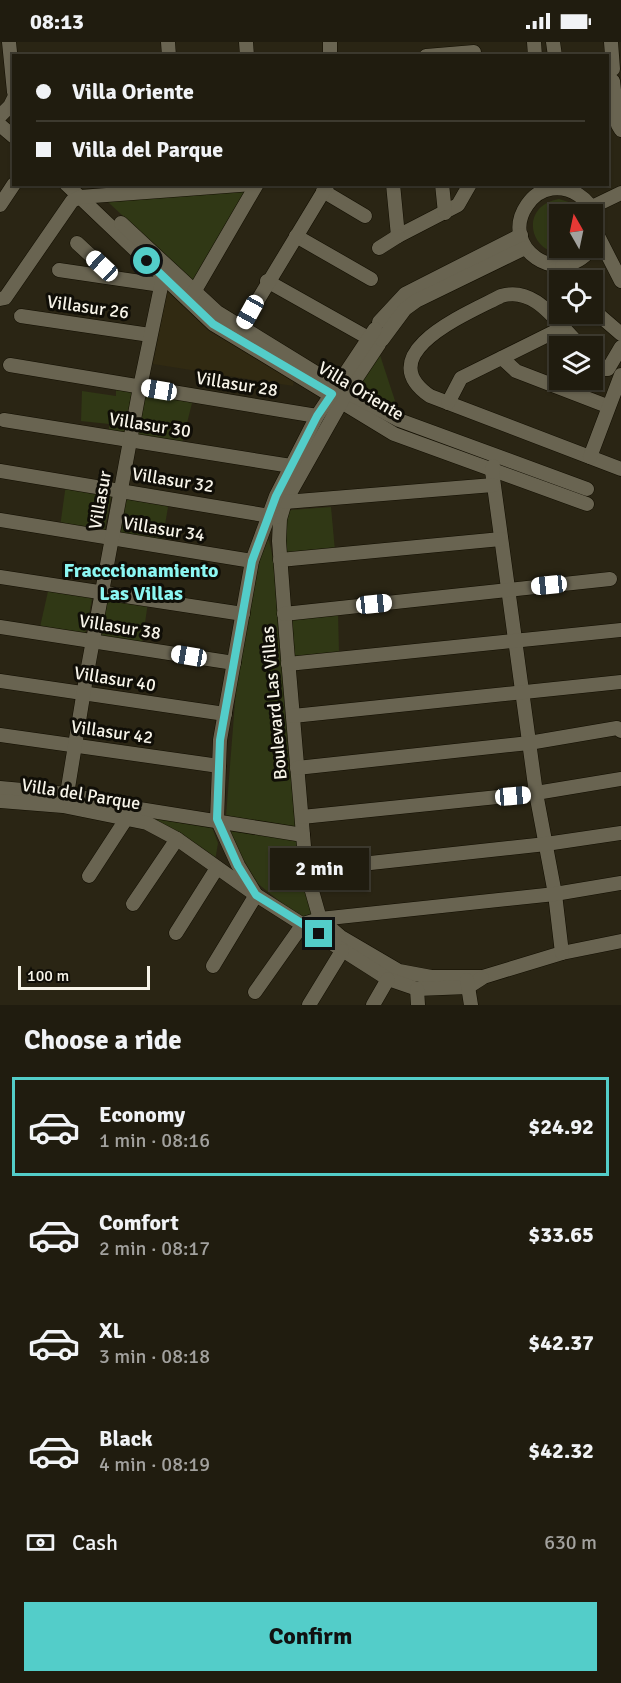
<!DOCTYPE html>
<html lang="en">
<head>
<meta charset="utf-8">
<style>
	body { margin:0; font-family:Signika,sans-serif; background:#282518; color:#f1f3f6; height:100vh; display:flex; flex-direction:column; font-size:22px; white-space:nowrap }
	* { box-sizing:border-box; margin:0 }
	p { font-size:20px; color:#a2a19e }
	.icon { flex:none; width:33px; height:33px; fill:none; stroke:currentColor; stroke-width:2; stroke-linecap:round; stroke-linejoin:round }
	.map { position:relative; height:963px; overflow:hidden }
	.panel { display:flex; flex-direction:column; background:#201c0f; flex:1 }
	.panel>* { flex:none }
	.top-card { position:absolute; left:12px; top:12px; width:597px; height:132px; border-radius:0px; box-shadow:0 2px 4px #0004,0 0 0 2px #3d3a2f; display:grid; align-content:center; height:132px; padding:0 24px; background:#201c0f }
	.needle { width:39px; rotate:351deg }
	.fabs { position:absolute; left:549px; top:162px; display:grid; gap:12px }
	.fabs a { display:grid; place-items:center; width:54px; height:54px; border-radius:0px; background:#201c0f; box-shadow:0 2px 4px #0004,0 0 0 2px #3d3a2f; font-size:30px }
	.scale { position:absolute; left:18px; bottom:15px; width:132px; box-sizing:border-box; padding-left:6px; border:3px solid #f7f4e9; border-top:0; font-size:16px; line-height:21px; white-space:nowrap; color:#f7f4e9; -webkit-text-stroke:4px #100e07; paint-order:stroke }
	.end { position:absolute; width:27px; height:27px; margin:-14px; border:8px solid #53cdc9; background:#111; box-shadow:0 0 0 3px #111 }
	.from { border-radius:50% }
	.bubble { position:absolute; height:42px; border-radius:0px; background:#201c0f; box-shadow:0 2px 4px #0004,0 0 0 2px #3d3a2f; font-size:20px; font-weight:700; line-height:42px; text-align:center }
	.car { position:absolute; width:18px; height:36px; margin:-18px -9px; border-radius:8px; box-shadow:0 0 4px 2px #0007; background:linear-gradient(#fff 24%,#345 0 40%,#fff 0 76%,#345 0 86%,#fff 0) }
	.top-card b { display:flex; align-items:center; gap:21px; height:57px; font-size:22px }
	.top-card b+b { border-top:2px solid #3d3a2f }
	.top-card i { width:15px; height:15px; background:#f1f3f6 }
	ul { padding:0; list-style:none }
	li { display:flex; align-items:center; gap:18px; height:99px; margin:0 12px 9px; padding:0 12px; border:3px solid transparent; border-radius:0px }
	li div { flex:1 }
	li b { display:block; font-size:22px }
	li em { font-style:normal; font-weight:700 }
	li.active { border-color:#53cdc9 }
	li>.icon { width:54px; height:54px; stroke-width:1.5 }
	h2 { padding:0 24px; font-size:27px; line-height:72px }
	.pay { display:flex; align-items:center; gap:15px; height:66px; padding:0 24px; font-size:22px }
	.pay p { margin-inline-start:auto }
	.button { display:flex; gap:12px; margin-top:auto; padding:12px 24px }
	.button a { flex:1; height:69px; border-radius:0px; background:#53cdc9; color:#111; font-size:24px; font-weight:700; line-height:69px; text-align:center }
	.status { display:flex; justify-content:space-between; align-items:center; height:42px; padding:0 30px; background:#201c0f; direction:ltr }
	.status svg { height:16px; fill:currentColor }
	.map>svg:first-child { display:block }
	.built { fill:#312a12 }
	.green { fill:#303815 }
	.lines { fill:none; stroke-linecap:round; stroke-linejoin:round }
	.minor-casing { stroke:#120e01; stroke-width:15 }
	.minor { stroke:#696451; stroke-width:14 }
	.route { stroke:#53cdc9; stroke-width:8 }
	.labels { text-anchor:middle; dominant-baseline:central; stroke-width:6; stroke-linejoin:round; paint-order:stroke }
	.street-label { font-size:18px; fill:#f7f4e9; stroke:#100e07 }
	.neighbourhood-label { font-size:20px; font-weight:bold; fill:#8cf7f3; stroke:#100e07 }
</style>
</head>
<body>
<div class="status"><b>08:13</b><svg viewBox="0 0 49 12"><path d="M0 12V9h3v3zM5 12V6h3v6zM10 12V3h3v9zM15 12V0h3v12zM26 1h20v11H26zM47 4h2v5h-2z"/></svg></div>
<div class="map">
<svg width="621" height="963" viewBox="0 0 621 963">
	<rect width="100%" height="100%" fill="#2a2514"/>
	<!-- built -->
	<polygon class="built" points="167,249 209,289 294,338 293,344 153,322"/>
	<!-- green -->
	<g class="green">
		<polygon points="247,147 195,241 108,160"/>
		<path d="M 559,157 L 575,162 L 583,172 L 560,172 L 560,206 L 575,206 C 534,226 513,165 559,157 Z"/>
		<polygon points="379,310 398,368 358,346"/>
		<polygon points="116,345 132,347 126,390 109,389 109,382 81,379 82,349 116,354"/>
		<polygon points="143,349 193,357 182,401 134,392"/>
		<polygon points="66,442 112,450 104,492 60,485"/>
		<polygon points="124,451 169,459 162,501 114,493"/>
		<polygon points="331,465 335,509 283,511 285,472 291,468"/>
		<polygon points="269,498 274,522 300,787 226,774 237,635 263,499"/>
		<polygon points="49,545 93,552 85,593 40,585"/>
		<polygon points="106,554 148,560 142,602 98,595"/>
		<polygon points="338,570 339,611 293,615 288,573"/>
		<polygon points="153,771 210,780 218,801 215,819 150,777"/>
		<polygon points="226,786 299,795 312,877 304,879 252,837"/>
	</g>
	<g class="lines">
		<defs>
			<g id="minor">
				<polyline points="9,0 14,50"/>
				<polyline points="168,0 169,14"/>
				<polyline points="246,0 247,14"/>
				<polyline points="330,0 330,14"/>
				<polyline points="534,0 535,14"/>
				<polyline points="553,0 555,14"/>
				<polyline points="426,14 474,10"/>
				<polyline points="608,27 613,27 611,0"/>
				<polyline points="608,40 613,39 618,83 621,88"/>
				<polyline points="0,74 10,64 14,56"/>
				<polyline points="0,83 14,95"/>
				<polyline points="66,142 213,282 394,392 587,462"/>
				<polyline points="393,142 398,194 458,163 470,142"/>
				<polyline points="442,142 445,171"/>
				<polyline points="323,149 365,174"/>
				<polyline points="0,163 14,142"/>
				<polyline points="592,165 621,151"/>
				<polyline points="121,181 217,270 347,350 399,378 587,447"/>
				<polyline points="597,192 621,239"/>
				<polyline points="296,194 371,237"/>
				<polyline points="77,201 115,236"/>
				<polyline points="379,206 398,194"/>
				<path d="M 592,206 C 559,248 498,205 527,163 C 554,123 615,162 592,204"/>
				<polyline points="562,224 570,238"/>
				<polyline points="59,228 161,243"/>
				<polyline points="267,239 379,302 347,350 285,460 280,477 279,499 287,605 306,828 320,877 341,895 399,929 431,935 483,935 562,911 621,899"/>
				<polyline points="0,257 5,256 72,159 80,155 253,142"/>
				<polyline points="190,257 257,142"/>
				<polyline points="592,267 621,292"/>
				<polyline points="21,274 150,293"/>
				<polyline points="379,280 405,252 521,193"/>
				<polyline points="241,286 328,142"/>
				<polyline points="382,298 405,267 416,259 525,206"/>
				<path d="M 581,304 C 558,283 536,243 501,254 C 471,270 368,311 430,354 L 621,427"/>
				<polyline points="502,316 516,329 607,364"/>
				<polyline points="592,316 604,327 608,327 621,305"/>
				<polyline points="10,323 317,374"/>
				<polyline points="448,361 461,336 562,286"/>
				<polyline points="4,378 291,424"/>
				<polyline points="590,415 621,333"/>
				<polyline points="493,424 492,429 536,751 555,852 562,911"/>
				<polyline points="0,429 276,475"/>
				<polyline points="285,460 493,443"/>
				<polyline points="0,478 252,519"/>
				<polyline points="280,518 501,497"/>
				<polyline points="0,535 243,572"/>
				<polyline points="284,572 610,537"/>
				<polyline points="0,585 234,621"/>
				<polyline points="288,622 621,588"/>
				<polyline points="0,639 225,672"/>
				<polyline points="293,674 621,640"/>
				<polyline points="0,693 219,724"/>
				<polyline points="297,726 529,701 617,686 621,689"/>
				<polyline points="0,746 67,752 133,766 303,793"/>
				<polyline points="67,752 86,636 140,345 163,235"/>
				<polyline points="0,759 63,764 147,781 177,797 256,853 388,937 417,947 468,945 482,936"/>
				<polyline points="302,775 536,751 621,737"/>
				<polyline points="306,828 546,802 621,791"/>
				<polyline points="89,834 132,768"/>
				<polyline points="133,862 177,797"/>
				<polyline points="176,891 217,826"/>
				<polyline points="213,924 256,853 238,823 217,777 220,698 252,519 276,454 317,374 375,287"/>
				<polyline points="467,938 471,963"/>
				<polyline points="417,947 418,963"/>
				<polyline points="255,950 303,882 320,877 555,852 621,841"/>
				<polyline points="309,963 342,909"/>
				<polyline points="373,963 388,937"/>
			</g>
		</defs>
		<!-- minor casing -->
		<use href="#minor" class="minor-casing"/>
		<!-- minor -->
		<use href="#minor" class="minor"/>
	</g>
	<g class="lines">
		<!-- route -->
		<polyline class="route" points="147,219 213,282 332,352 317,374 276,454 252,519 220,698 217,777 238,824 256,853 319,892"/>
	</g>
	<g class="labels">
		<!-- street labels -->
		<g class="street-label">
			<text transform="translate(88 265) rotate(8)">Villasur 26</text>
			<text transform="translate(237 342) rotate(9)">Villasur 28</text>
			<text transform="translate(361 349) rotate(31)">Villa Oriente</text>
			<text transform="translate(150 383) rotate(9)">Villasur 30</text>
			<text transform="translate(173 438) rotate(9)">Villasur 32</text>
			<text transform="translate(100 458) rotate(-80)">Villasur</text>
			<text transform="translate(164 487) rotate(9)">Villasur 34</text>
			<text transform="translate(120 585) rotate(9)">Villasur 38</text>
			<text transform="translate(115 637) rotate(9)">Villasur 40</text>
			<text transform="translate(274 661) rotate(-95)">Boulevard Las Villas</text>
			<text transform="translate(112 690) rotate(8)">Villasur 42</text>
			<text transform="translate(81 752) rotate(9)">Villa del Parque</text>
		</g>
		<!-- neighbourhood labels -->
		<g class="neighbourhood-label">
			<text x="141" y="528">Fracccionamiento<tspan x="141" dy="23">Las Villas</tspan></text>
		</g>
	</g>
</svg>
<div class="fabs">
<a><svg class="needle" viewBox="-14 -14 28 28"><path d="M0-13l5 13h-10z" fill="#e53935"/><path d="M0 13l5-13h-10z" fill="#a2a19e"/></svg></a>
<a><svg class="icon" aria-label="locate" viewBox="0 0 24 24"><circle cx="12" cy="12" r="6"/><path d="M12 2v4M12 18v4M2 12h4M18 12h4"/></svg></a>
<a><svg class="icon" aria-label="layers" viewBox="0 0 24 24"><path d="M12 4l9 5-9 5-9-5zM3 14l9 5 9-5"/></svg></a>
</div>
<div class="scale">100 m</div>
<i class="end from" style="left:147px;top:219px"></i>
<i class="end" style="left:319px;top:892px"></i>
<div class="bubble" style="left:270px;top:806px;width:99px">2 min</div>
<i class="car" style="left:102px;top:224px;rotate:313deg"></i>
<i class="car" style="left:250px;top:270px;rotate:209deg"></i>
<i class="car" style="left:159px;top:348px;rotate:280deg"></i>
<i class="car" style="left:549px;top:543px;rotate:264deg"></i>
<i class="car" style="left:374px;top:562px;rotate:84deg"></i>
<i class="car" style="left:189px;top:614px;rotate:280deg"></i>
<i class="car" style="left:513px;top:754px;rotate:85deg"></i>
<div class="top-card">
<b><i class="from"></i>Villa Oriente</b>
<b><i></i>Villa del Parque</b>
</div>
</div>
<section class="panel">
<h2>Choose a ride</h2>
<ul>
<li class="active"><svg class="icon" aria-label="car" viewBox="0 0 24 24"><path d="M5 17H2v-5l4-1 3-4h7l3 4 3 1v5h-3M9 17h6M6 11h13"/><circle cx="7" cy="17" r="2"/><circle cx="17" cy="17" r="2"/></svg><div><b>Economy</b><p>1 min · 08:16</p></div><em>$24.92</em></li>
<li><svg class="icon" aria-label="car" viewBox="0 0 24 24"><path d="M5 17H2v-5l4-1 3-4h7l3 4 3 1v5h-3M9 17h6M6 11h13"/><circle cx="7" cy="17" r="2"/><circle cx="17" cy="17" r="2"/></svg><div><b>Comfort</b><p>2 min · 08:17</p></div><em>$33.65</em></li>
<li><svg class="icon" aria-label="car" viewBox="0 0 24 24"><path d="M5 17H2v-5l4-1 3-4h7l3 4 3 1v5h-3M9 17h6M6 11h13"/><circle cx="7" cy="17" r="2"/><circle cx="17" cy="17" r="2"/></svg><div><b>XL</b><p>3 min · 08:18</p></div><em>$42.37</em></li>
<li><svg class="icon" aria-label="car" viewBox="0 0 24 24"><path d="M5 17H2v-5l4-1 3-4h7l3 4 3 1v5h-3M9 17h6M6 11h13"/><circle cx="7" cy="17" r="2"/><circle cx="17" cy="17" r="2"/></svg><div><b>Black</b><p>4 min · 08:19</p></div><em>$42.32</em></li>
</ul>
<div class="pay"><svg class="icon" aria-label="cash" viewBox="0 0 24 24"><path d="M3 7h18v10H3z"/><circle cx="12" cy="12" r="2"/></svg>Cash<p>630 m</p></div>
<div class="button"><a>Confirm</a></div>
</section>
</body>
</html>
